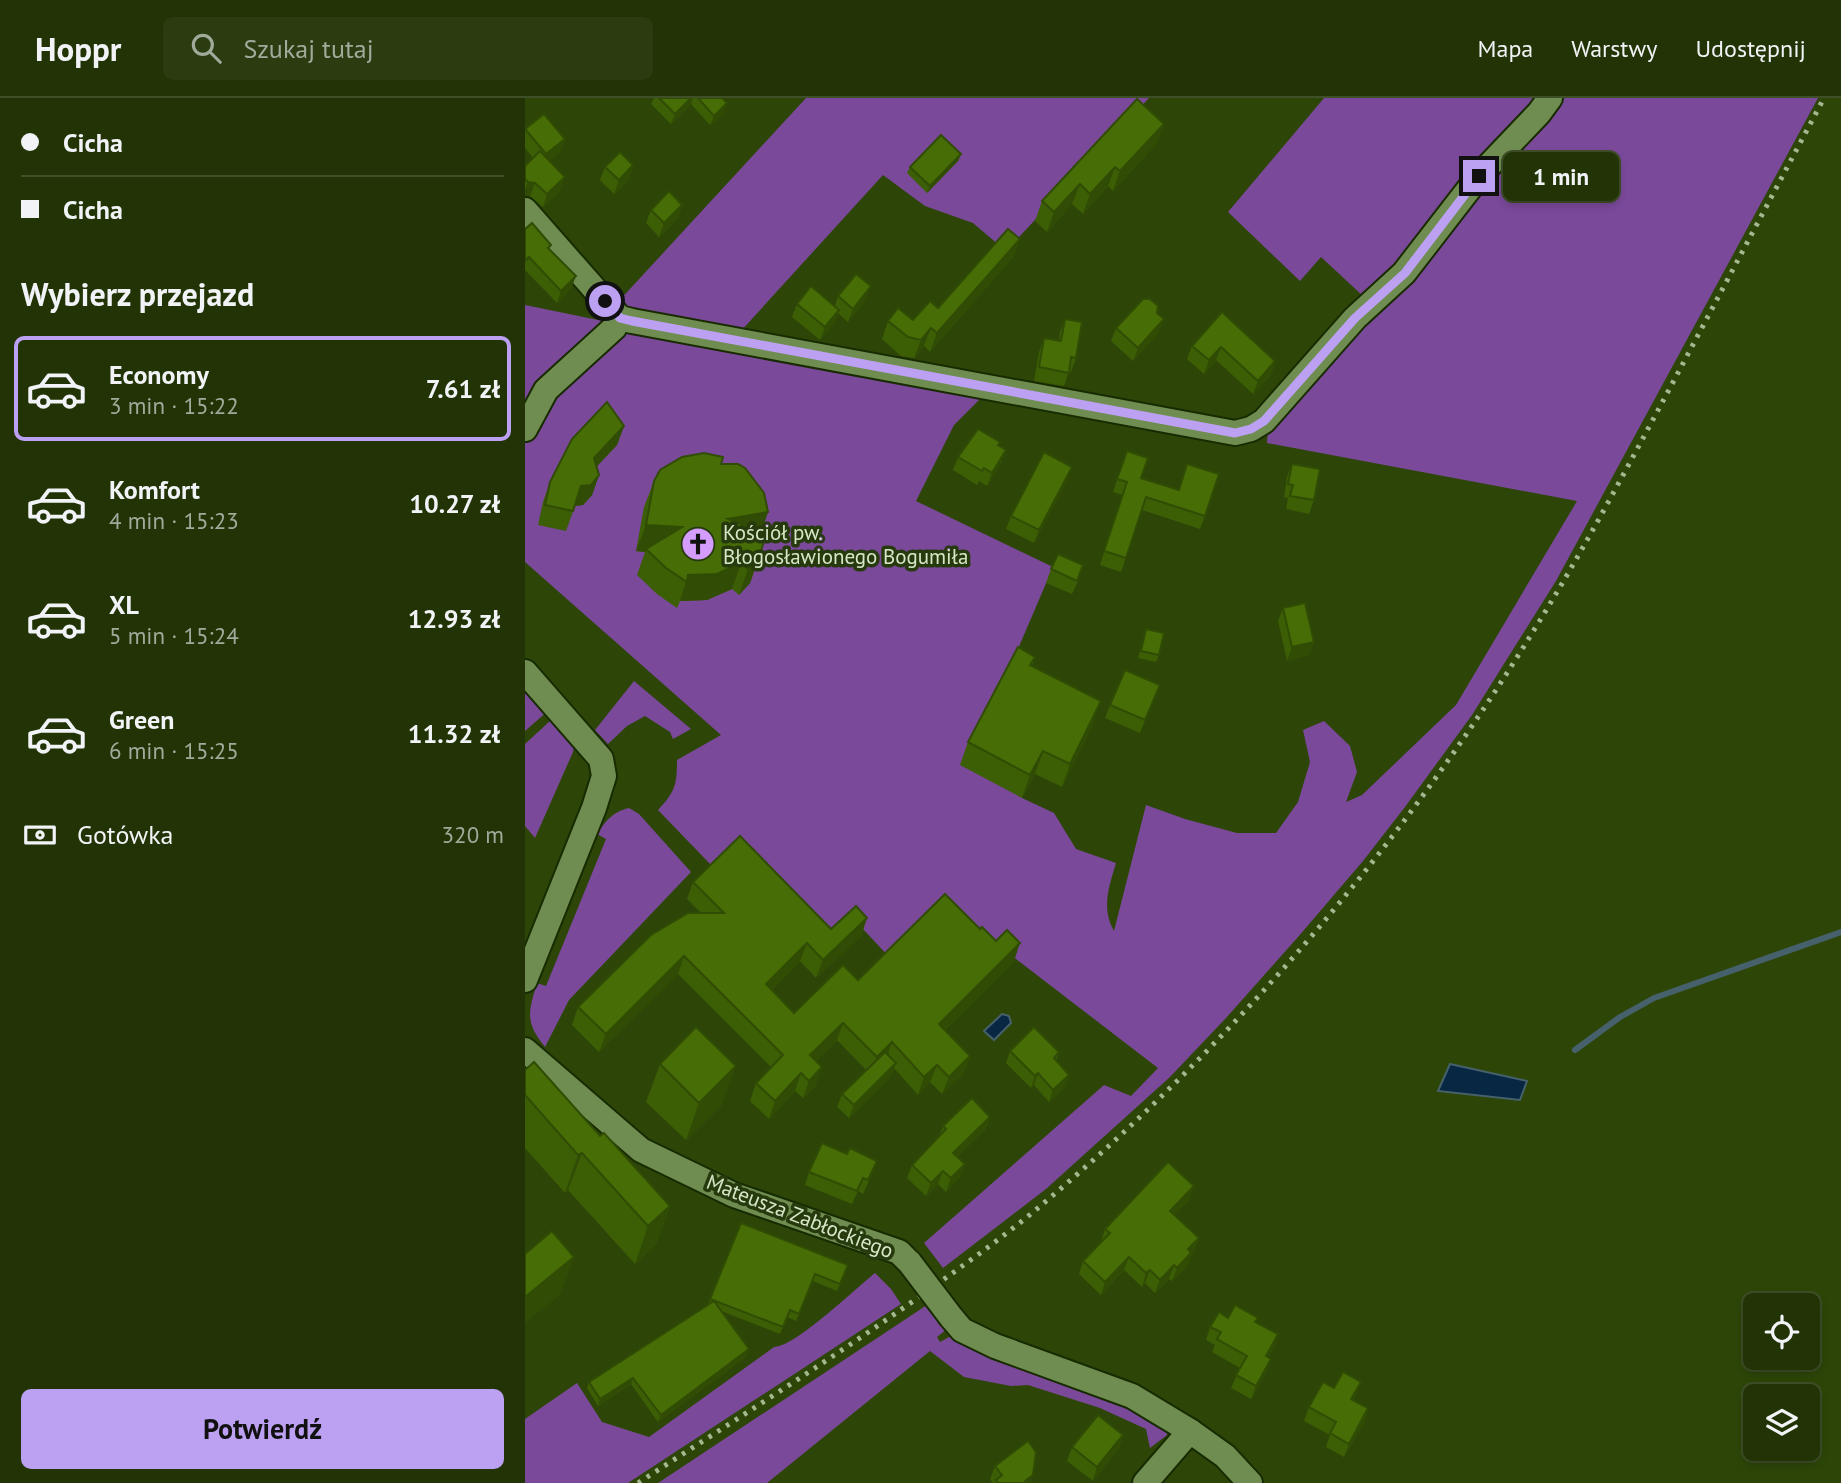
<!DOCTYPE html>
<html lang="pl">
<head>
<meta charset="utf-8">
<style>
	body { margin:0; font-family:"PT Sans",sans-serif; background:#2a3c10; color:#f1f3f6; height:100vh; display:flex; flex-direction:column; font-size:26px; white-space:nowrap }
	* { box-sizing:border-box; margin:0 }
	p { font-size:23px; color:#a2aa9b }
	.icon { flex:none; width:38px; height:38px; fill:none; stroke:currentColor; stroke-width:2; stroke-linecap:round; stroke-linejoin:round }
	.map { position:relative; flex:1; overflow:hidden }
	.panel { display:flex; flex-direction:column; background:#223406; width:525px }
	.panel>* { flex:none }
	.banner { display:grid; align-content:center; height:154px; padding:0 21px; background:#223406 }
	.buttons { position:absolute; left:1218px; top:1195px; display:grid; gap:14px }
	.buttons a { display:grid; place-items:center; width:77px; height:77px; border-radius:10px; background:#223406; box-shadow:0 4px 10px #0003,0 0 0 2px #3f4f28; font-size:35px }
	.end { position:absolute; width:32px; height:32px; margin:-16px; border:9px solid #bca0f2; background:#111; box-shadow:0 0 0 4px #111 }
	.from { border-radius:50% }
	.bubble { position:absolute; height:49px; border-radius:10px; background:#223406; box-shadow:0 4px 10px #0003,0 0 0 2px #3f4f28; font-size:23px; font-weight:700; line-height:49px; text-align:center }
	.banner b { display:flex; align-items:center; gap:24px; height:66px; font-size:26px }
	.banner b+b { border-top:2px solid #3f4f28 }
	.banner i { width:18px; height:18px; background:#f1f3f6 }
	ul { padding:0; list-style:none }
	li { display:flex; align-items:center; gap:21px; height:105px; margin:0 14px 10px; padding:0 7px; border:4px solid transparent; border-radius:10px }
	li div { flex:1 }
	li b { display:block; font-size:26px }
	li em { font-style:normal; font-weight:700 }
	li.selected { border-color:#bca0f2 }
	li>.icon { width:63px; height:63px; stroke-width:1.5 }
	h2 { padding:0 21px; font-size:32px; line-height:84px }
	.pay { display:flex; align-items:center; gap:18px; height:77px; padding:0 21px; font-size:26px }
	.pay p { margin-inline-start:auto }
	.cta { display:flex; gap:14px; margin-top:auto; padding:14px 21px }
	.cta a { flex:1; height:80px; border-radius:10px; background:#bca0f2; color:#111; font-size:28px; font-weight:700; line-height:80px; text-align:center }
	header { display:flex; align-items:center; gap:42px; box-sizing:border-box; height:98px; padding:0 35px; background:#223406; border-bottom:2px solid #3f4f28 }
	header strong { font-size:33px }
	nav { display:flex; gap:38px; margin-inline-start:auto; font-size:24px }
	.search { width:490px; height:63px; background:#2a3c10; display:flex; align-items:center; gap:18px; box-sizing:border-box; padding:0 24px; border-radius:10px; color:#a2aa9b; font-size:26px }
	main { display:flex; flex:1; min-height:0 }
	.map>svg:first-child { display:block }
	.green { fill:#7a499a }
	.water { fill:#082743; stroke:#46616b; stroke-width:2 }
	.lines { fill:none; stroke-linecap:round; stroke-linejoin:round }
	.stream { stroke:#46616b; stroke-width:6 }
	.street-casing { stroke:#182b00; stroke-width:28 }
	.street { stroke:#6f8d51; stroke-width:24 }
	.rail { stroke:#a5b890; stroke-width:5; stroke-dasharray:3.5 7; stroke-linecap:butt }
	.street-bridge-casing { stroke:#182b00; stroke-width:28; stroke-linecap:butt }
	.street-bridge { stroke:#6f8d51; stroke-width:24 }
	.wall { fill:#3c5e05 }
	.shaded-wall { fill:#314c04 }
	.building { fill:#466d06; stroke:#314c04; stroke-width:2 }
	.route { stroke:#bca0f2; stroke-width:9 }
	.labels { text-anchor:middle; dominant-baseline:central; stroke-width:7; stroke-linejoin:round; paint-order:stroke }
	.poi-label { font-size:21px; fill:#d6e7c7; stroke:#263a0d; text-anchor:start }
	.street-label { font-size:21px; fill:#d6e7c7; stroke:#263a0d }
</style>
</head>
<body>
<header>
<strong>Hoppr</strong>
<div class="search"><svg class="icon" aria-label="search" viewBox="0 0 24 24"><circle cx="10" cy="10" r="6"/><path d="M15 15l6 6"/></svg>Szukaj tutaj</div>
<nav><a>Mapa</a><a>Warstwy</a><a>Udostępnij</a></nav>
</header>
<main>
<section class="panel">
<div class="banner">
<b><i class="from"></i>Cicha</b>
<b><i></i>Cicha</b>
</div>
<h2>Wybierz przejazd</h2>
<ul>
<li class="selected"><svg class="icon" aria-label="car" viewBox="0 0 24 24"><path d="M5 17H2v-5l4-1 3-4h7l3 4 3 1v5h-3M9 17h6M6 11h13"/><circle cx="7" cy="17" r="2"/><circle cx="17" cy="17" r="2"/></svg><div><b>Economy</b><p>3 min · 15:22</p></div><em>7.61 zł</em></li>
<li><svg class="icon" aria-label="car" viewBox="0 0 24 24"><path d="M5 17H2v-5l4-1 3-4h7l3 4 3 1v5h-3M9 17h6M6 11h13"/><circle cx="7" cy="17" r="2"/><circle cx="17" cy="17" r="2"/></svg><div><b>Komfort</b><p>4 min · 15:23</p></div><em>10.27 zł</em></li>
<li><svg class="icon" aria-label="car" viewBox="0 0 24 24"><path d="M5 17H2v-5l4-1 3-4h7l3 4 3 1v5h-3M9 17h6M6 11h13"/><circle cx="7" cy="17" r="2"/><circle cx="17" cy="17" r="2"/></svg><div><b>XL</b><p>5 min · 15:24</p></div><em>12.93 zł</em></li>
<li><svg class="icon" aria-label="car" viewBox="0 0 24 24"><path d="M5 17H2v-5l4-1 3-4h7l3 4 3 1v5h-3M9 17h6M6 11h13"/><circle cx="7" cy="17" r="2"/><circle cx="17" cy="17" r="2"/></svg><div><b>Green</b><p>6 min · 15:25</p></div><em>11.32 zł</em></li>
</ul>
<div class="pay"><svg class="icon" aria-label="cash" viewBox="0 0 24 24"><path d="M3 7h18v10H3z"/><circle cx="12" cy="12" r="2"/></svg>Gotówka<p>320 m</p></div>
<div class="cta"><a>Potwierdź</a></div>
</section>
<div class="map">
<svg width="1316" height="1385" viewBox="0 0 1316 1385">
	<rect width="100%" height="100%" fill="#2d4608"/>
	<!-- green -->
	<g class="green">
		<polygon points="281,0 624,0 481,153 448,125 400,108 358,77 215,234 109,217 92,205"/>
		<polygon points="799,0 1019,0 883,158 839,199 796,159 775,183 703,114"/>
		<path d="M 1032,0 L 1293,0 L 1031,483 L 947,617 L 880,709 L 838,763 L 773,839 L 701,920 L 645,979 L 521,1091 L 418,1170 L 399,1145 L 579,987 L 606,998 L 633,970 L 474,848 L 366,861 L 324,816 L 299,841 L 187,768 L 133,712 C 150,694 152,687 152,662 L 196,637 L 0,464 L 0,345 L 25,300 L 97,229 L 456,300 L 429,327 L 391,403 L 528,469 L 484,572 L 497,700 L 529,715 L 551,751 L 591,765 C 584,789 576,810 589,833 L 621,707 L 660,721 L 712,735 L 751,735 L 773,704 L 785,664 L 778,632 L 799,623 L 825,648 L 832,674 L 821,704 L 837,697 L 931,607 L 1052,403 L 742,345 L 743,329 Z"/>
		<polygon points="0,207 83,224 0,321"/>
		<polygon points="0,581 24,612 0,633"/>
		<polygon points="109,583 166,631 148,641 145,634 120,618 102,628 83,646 70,632"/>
		<polygon points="31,621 50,644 48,654 10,740 0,728 0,646 25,623"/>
		<path d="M 104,710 L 114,716 L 166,774 L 44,902 L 20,949 C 0,924 3,915 12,885 L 21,888 L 81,741 L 72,736 C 81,723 87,714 104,710 Z"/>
		<path d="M 350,1175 L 366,1191 L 376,1206 L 103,1385 L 0,1385 L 0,1321 L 52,1285 L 77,1324 L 124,1339 L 249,1249 C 270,1249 330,1191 350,1175 Z"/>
		<polygon points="405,1205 422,1231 412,1239 415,1244 426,1238 434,1245 603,1305 642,1331 642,1337 625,1350 621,1331 575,1310 503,1287 486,1288 439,1279 405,1253 242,1385 133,1385"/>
	</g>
	<!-- water -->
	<g class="water">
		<polygon points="477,916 484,918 486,925 469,942 459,933"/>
		<polygon points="925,966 1002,983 995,1002 913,993"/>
	</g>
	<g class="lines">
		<!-- stream -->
		<polyline class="stream" points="1050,952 1095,919 1129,900 1316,834"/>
		<defs>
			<g id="street">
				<polyline points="0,112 95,220 107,223 710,335 726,331 739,323 830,220 879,175 954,78 1014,15 1025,0"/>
				<polyline points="0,331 21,292 89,230 95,220"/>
				<polyline points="0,574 76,661 79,678 69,710 0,882"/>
				<polyline points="0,952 116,1052 209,1097 374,1154 385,1165"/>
				<polyline points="426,1219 437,1232 470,1248 607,1298 665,1333 700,1358 725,1385"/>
				<polyline points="620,1385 665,1333"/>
			</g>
		</defs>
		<!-- street casing -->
		<use href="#street" class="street-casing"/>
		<!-- street -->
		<use href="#street" class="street"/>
		<!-- rail -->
		<path class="rail" d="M 113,1385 C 210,1322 307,1261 401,1194 C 439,1167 477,1140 513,1110 C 707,947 876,749 1009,532 C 1058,453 1102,370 1146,288 C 1197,192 1248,96 1299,0"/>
		<defs>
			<polyline id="street-bridge" points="385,1165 426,1219"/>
		</defs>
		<!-- street-bridge casing -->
		<use href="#street-bridge" class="street-bridge-casing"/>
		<!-- street-bridge -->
		<use href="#street-bridge" class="street-bridge"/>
	</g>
	<!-- wall -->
	<g class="wall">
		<polygon points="129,0 197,0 199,15 185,27 166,6 146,26 126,6"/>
		<polygon points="639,26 631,46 588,93 583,88 558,116 547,106 522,134 510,123 517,103"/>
		<polygon points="0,31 40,41 35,54 24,63 35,93 18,109 5,98 0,98 0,68 8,60 0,50"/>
		<polygon points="436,56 433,63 402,95 382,75 385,69"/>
		<polygon points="108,67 104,81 89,96 75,82 80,69"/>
		<polygon points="157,107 153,120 134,139 121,125 126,112"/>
		<polygon points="0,131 24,151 51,178 46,190 32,205 0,172"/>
		<polygon points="495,141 488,159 405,254 399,248 389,260 376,258 357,241 363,223 388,222 413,210"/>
		<polygon points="313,198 341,201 323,224 313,215 309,225 295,242 267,219 272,206 310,208"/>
		<polygon points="697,214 750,263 746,277 728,296 691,262 679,276 662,261 667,248"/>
		<polygon points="632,215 634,234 608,263 586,243 591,230"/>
		<polygon points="540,221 551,260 546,274 544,273 539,288 509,283 514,254 519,240 534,243 535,234"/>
		<polygon points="99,328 92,347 71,369 74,377 67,397 58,407 50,408 41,433 13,427 18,404 25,384"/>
		<polygon points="474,347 481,352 476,365 462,388 454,383 452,387 428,372 433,359"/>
		<polygon points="602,353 616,380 680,418 675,431 617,412 596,474 575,467 597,397 588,394"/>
		<polygon points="196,366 243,414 236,434 234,459 225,485 214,497 207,491 182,502 155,503 152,510 132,496 112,477 120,454 111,453 119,409 129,383"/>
		<polygon points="767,366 789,402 784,416 761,411 763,400 759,399 762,379"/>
		<polygon points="542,382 509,445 481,431 486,418"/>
		<polygon points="526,471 554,481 547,496 521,485"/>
		<polygon points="758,510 789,544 784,557 762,563 753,523"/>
		<polygon points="621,531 634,557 631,564 613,560"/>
		<polygon points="510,559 507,568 568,626 537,689 510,676 497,700 435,667 443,644"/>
		<polygon points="635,587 615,635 580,620 585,607"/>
		<polygon points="168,784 306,831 342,820 336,838 291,880 275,863 247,892 269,915 333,882 455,831 489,863 420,932 445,958 438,976 417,996 405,984 393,997 369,970 366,978 324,1020 312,1009 317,996 341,972 312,942 291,963 291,987 278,1000 270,993 244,1021 225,1003 231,985 246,969 153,876 74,954 47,927 53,909 176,815 162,801"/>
		<polygon points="485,953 534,954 531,963 544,977 540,989 524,1004 509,987 506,990 481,965"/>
		<polygon points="135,966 197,1006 161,1042 121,1004"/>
		<polygon points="0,972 75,1038 145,1108 131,1146 110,1166 43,1092 40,1095 0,1050"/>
		<polygon points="465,1019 460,1032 432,1059 440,1066 435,1079 421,1094 413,1086 401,1098 382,1080 387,1067 414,1039 418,1028"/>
		<polygon points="322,1056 347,1076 338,1096 333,1093 327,1106 280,1087 284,1074"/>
		<polygon points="664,1102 649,1117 674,1140 662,1168 647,1183 644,1181 630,1195 620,1185 617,1189 599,1172 576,1197 554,1176 558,1163 576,1144 580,1131"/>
		<polygon points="216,1125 323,1167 312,1193 288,1183 271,1223 262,1219 255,1236 196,1213 222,1258 133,1324 106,1286 73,1308 62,1290 64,1284 183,1207"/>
		<polygon points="703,1220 733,1220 731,1224 749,1250 743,1259 746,1261 741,1274 726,1301 706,1290 715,1270 687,1254 690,1247 681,1242 685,1229"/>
		<polygon points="836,1284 828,1302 843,1310 839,1324 819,1359 801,1349 805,1337 779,1323 784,1309 809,1290"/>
		<polygon points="598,1337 594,1350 568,1383 542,1363 547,1349"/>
		<polygon points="470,1368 505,1385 468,1385 465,1381"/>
	</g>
	<!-- shaded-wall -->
	<g class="shaded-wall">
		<polygon points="166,0 168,0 166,6 146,26 150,16"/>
		<polygon points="202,5 199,15 185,27 189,18"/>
		<polygon points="639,26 631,46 588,93 595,73"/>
		<polygon points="40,41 35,54 16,70 21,56"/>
		<polygon points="436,56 433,63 402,95 405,88"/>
		<polygon points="108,67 104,81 89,96 94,82"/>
		<polygon points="590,69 583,88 558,116 565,96"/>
		<polygon points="40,79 35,93 18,109 22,96"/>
		<polygon points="3,84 10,85 5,98 0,98 0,92"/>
		<polygon points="555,86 547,106 522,134 529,114"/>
		<polygon points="157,107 153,120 134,139 139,125"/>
		<polygon points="495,141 488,159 405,254 412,235"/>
		<polygon points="51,178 46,190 32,205 36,193"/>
		<polygon points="346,188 341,201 323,224 328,211"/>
		<polygon points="314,212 309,225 295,242 300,229"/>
		<polygon points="639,221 634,234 608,263 613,250"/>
		<polygon points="406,230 399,248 389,260 396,242"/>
		<polygon points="696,249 691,262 679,276 684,262"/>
		<polygon points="750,263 746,277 728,296 733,283"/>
		<polygon points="99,328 92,347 61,380 69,360"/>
		<polygon points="481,352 476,365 462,388 467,375"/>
		<polygon points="547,369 542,382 509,445 514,432"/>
		<polygon points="74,377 67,397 58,407 49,408 56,388"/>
		<polygon points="243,414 234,440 203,421"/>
		<polygon points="121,427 157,429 121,451 120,454 111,453"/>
		<polygon points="234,459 225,485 214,497 223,471"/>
		<polygon points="216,465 207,491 182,502 155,503 163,477"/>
		<polygon points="789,544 784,557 762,563 767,549"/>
		<polygon points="635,587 630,601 615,635 620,622"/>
		<polygon points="576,603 568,626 537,689 545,666"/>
		<polygon points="518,653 510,676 497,700 505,677"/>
		<polygon points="342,820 336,838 291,880 298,862"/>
		<polygon points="282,845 275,863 235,904 241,886"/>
		<polygon points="495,845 489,863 408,944 414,926"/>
		<polygon points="159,858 153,876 74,954 81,936"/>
		<polygon points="318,925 312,942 279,975 285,957"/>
		<polygon points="367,944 361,962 346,976 352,959"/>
		<polygon points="445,958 438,976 417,996 424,979"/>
		<polygon points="371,965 366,978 324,1020 329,1007"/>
		<polygon points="412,967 405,984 393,997 399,979"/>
		<polygon points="211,968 197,1006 161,1042 174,1005"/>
		<polygon points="297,969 291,987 278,1000 284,983"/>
		<polygon points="276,975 270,993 244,1021 250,1003"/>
		<polygon points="513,975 509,987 506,990 510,978"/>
		<polygon points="544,977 540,989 524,1004 528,992"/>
		<polygon points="465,1019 460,1032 423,1068 428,1055"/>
		<polygon points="57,1055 43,1092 40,1095 53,1057"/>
		<polygon points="440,1066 435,1079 421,1094 426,1080"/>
		<polygon points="418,1073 413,1086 401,1098 406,1085"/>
		<polygon points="669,1088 664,1102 640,1127 645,1113"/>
		<polygon points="145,1108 131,1146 110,1166 123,1128"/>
		<polygon points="674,1140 662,1168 647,1183 652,1170 663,1151"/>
		<polygon points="49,1159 35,1197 0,1225 0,1199"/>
		<polygon points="604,1159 599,1172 576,1197 580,1184"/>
		<polygon points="649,1167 644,1181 630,1195 635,1182"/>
		<polygon points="625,1172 620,1185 617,1189 621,1175"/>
		<polygon points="753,1236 749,1250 736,1271 741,1258"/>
		<polygon points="224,1251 222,1258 133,1324 136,1317"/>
		<polygon points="746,1261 741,1274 726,1301 731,1288"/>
		<polygon points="108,1280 106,1286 73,1308 75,1301"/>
		<polygon points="836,1284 831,1297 821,1314 826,1301"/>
		<polygon points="843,1310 839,1324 819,1359 824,1346"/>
		<polygon points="598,1337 594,1350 568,1383 572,1369"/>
		<polygon points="508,1377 505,1385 500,1385 500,1383"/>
	</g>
	<!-- building -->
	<g class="building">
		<polygon points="134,0 166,0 150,16"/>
		<polygon points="173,0 197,0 202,5 189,18"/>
		<polygon points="612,1 639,26 595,73 590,69 565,96 555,86 529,114 517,103"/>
		<polygon points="19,16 40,41 21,56 0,31"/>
		<polygon points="416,37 436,56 405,88 385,69"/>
		<polygon points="15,53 40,79 22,96 10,85 3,84 0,81 0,68"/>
		<polygon points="95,54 108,67 94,82 80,69"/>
		<polygon points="144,93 157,107 139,125 126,112"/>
		<polygon points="7,125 26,147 23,150 51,178 36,193 4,159 0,163 0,131"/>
		<polygon points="483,131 495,141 412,235 406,230 396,242 383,239 363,223 373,210 388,222 405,203 413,210"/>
		<polygon points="331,176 346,188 328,211 313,198"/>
		<polygon points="286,188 314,212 300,229 272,206"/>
		<polygon points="618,201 625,201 633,208 632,215 639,221 613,250 591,230"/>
		<polygon points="697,214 750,263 733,283 696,249 684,262 667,248"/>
		<polygon points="540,221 557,224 551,260 546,259 544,275 514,269 519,240 536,243"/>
		<polygon points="82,304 99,328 69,360 74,377 66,387 56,388 48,413 20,407 25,384 47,341"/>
		<polygon points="453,331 475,344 473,347 481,352 467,375 459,370 457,373 433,359"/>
		<polygon points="602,353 623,360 616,380 654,392 662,366 694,376 680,418 621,399 601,460 579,453 602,384 592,381"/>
		<polygon points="519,354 547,369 514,432 486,418"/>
		<polygon points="179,355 198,359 196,366 213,366 220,370 239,395 243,414 203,421 241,437 234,459 223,471 216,465 192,476 163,477 162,484 141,470 121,451 157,429 121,427 129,383 135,372 157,359"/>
		<polygon points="767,366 795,371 789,402 765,398 768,387 763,386"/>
		<polygon points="533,456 558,467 552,483 526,471"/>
		<polygon points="780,505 789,544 767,549 758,510"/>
		<polygon points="621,531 639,535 634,557 616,553"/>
		<polygon points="493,549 510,559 505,567 576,603 545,666 518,653 505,677 443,644"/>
		<polygon points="600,572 635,587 620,622 585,607"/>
		<polygon points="215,738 306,831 331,808 342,820 298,862 282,845 241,886 269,915 318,867 333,882 420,796 455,831 457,829 471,843 482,832 495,845 414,926 445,958 424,979 412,967 399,979 367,944 352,959 318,925 285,957 297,969 284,983 276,975 250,1003 231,985 258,957 159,858 81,936 53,909 126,837 163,815 199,815 168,784"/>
		<polygon points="171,929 211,968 174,1005 135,966"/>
		<polygon points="509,929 534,954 529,960 544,977 528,992 513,975 510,978 485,953"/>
		<polygon points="360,954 371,965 329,1007 317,996"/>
		<polygon points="9,964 75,1038 79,1035 145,1108 123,1128 57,1055 53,1057 0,997 0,972"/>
		<polygon points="447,1000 465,1019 428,1055 440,1066 426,1080 418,1073 406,1085 387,1067 421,1031 418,1028"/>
		<polygon points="297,1045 322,1056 325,1050 352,1063 343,1082 338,1080 332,1093 284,1074"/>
		<polygon points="643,1064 669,1088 645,1113 674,1140 663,1151 666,1155 652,1170 649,1167 635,1182 625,1172 621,1175 604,1159 580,1184 558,1163 585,1135 580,1131"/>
		<polygon points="216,1125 323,1167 315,1186 290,1176 274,1216 265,1212 258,1229 185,1201"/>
		<polygon points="27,1133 49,1159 0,1199 0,1156"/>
		<polygon points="189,1203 224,1251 136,1317 108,1280 75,1301 64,1284"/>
		<polygon points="710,1207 733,1220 730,1224 753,1236 741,1258 746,1261 731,1288 711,1277 722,1258 692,1241 696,1234 685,1229 694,1214 703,1220"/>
		<polygon points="818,1274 836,1284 826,1301 843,1310 824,1346 805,1335 811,1324 784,1309 798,1284 809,1290"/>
		<polygon points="573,1317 598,1337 572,1369 547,1349"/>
		<polygon points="503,1343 511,1354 508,1377 500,1383 502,1385 473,1385 471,1382 477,1377 470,1368"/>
	</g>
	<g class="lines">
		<!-- route -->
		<polyline class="route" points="80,203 95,220 107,223 710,335 726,331 739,323 830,220 880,175 954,78"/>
	</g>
	<!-- icons -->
	<defs>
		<symbol id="church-disc" viewBox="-11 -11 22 22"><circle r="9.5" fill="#d49cfc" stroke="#263a0d"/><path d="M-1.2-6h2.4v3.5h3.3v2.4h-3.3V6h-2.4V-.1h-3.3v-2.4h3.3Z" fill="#111"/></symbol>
	</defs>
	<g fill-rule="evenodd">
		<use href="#church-disc" x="154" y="427" width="38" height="38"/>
	</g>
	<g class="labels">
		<!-- poi labels -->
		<g class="poi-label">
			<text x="198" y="434">Kościół pw.<tspan x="198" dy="24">Błogosławionego Bogumiła</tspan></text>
		</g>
		<!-- street labels -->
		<g class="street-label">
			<text transform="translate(275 1118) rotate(21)">Mateusza Zabłockiego</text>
		</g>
	</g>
</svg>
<div class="buttons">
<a><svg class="icon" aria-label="locate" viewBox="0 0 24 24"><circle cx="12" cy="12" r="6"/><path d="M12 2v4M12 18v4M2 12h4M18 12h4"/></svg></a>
<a><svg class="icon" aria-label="layers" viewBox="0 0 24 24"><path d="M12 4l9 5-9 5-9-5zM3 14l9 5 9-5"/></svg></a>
</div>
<i class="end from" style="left:80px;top:203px"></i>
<i class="end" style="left:954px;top:78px"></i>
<div class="bubble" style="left:978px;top:54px;width:116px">1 min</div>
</div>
</main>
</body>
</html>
